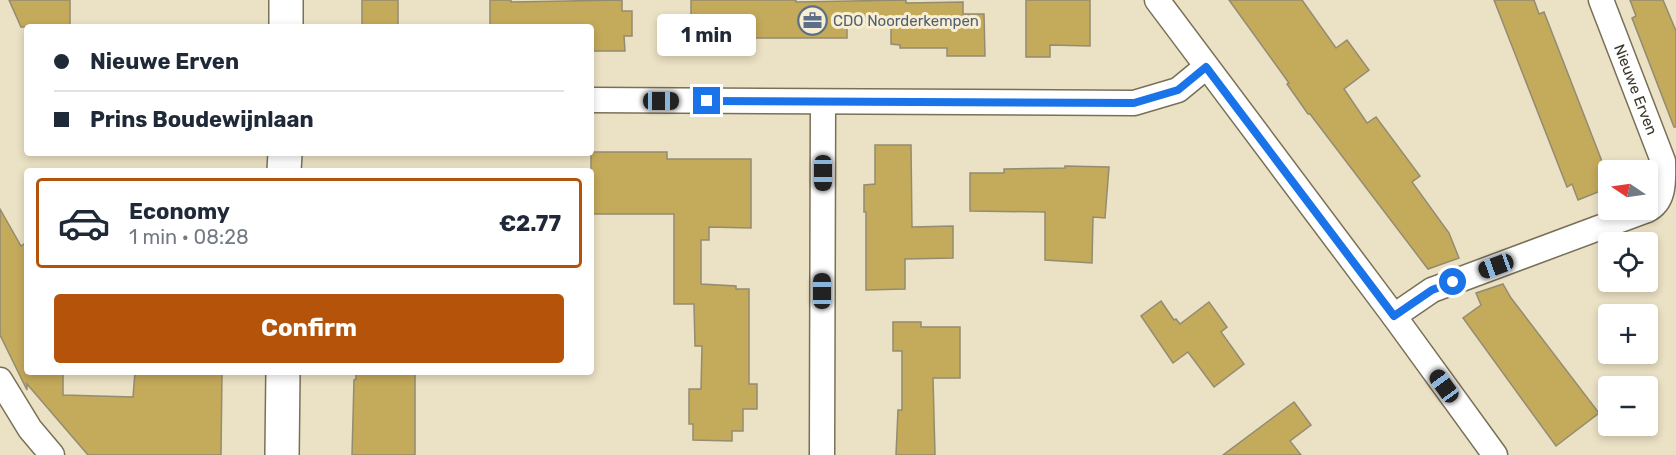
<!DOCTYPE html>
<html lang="en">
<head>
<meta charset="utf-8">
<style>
	body { margin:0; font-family:Rubik,sans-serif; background:#f2f2f3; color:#1f2937; height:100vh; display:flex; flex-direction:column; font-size:22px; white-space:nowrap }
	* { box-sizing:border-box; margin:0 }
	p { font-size:20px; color:#747a83 }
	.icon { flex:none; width:33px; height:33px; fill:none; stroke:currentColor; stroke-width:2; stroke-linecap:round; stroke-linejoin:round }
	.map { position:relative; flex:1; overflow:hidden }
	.drawer { position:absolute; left:24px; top:168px; width:570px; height:207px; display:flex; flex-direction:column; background:#fff; border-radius:6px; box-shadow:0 3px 9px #0003 }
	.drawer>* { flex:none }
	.banner { position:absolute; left:24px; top:24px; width:570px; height:132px; border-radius:6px; box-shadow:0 3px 9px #0003; display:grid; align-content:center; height:132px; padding:0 30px; background:#fff }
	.needle { width:39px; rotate:283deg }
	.buttons { position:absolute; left:1598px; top:160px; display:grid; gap:12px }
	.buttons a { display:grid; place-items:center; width:60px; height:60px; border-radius:6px; background:#fff; box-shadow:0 3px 9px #0003; font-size:30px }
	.end { position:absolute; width:27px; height:27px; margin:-14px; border:8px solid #1a73e8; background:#fff; box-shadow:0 0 0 3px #fff }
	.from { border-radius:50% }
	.bubble { position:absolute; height:42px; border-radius:6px; background:#fff; box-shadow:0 3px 9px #0003; font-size:20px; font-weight:700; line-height:42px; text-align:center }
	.car { position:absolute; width:18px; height:36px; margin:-18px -9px; border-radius:8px; box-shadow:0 0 4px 2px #0007; background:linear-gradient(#222 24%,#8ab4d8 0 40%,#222 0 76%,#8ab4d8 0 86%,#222 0) }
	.banner b { display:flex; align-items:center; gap:21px; height:57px; font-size:22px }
	.banner b+b { border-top:2px solid #e0e1e3 }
	.banner i { width:15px; height:15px; background:#1f2937 }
	ul { padding:10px 0 0; list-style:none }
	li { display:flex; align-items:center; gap:18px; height:90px; margin:0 12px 9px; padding:0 18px; border:3px solid transparent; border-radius:6px }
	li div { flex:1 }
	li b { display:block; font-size:22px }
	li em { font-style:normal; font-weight:700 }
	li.selected { border-color:#b45309 }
	li>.icon { width:54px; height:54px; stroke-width:1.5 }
	.action { display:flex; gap:12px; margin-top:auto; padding:12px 30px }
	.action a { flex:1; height:69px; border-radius:6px; background:#b45309; color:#fff; font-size:24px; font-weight:700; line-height:69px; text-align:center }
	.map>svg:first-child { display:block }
	.building { fill:#c4aa5b; stroke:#948c71; stroke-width:1.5 }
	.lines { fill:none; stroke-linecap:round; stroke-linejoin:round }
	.street-casing { stroke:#797057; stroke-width:27 }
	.secondary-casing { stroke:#797057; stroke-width:36 }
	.street { stroke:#fff; stroke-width:24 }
	.secondary { stroke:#fff; stroke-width:33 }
	.route { stroke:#1a73e8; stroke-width:8 }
	.labels { text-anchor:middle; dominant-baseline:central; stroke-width:6; stroke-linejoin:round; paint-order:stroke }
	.service-label { font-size:15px; fill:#4e5e75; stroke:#f8eed1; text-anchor:start }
	.street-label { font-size:15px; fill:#3b372c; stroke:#f8eed1 }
</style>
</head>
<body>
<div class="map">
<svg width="1676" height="455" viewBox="0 0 1676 455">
	<rect width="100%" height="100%" fill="#ebe1c4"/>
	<!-- building -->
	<g class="building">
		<polygon points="9,0 70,0 70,27 21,27"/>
		<rect x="362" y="0" width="36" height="27"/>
		<polygon points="490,0 511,0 511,2 622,0 622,11 632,11 632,36 624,36 625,51 591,51 591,27 490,27"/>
		<polygon points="691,0 796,0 796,2 906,0 906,3 963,2 963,14 984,14 985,56 947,56 947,48 900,48 900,45 891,44 891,22 847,23 847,38 745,38 745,42 691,42"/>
		<polygon points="1026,0 1090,0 1090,46 1050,45 1050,57 1026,57"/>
		<polygon points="1229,0 1302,0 1336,48 1347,40 1369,70 1344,89 1367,123 1376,117 1420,176 1412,182 1449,233 1459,258 1428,269 1310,114 1308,114 1287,84 1289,83"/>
		<polygon points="1494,0 1534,0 1539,14 1544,12 1608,177 1608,188 1578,200 1572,184 1567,187"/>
		<polygon points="1630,0 1663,0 1676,31 1676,127 1674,127 1632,18 1636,16"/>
		<polygon points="875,145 911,145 912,227 953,226 953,258 905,259 905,289 866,290 866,212 864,212 864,185 875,184"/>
		<polygon points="591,152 667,152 667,159 751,159 751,228 709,227 709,240 701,240 701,284 736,286 736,289 749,289 749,384 757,384 757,409 743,409 743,431 732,431 732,441 693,440 693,424 689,424 689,389 701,389 702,346 695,346 694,304 674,304 674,214 591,214"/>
		<polygon points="1065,166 1109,167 1105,218 1093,217 1092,263 1045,260 1045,212 970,211 970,173 1004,173 1004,169 1065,168"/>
		<polygon points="0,209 21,246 27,242 27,372 63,372 63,395 133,397 135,372 222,372 221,455 88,455 27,384 27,390 0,335"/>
		<polygon points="1503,284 1511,298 1599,413 1556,446 1463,318 1481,305 1476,293"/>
		<polygon points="1161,301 1174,320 1176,319 1180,324 1209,302 1227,327 1221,332 1244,364 1214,387 1188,352 1173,363 1141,316"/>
		<polygon points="893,322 921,322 921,327 960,327 960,378 933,378 935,455 896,455 898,410 902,410 902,351 893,351"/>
		<polygon points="356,372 415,372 415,455 352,455 354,380 356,379"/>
		<polygon points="1294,402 1311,425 1290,441 1301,455 1223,455"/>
	</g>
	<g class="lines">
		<defs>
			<g id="street">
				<polyline points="1157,0 1394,316 1495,455"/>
				<path id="s1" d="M 1601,0 L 1663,161 C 1663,178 1666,201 1647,210"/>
				<polyline points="591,100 1134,103 1178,90 1206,67"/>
				<polyline points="1394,316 1432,290 1647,210"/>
				<polyline points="0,380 30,429 52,455"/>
				<polyline points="822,455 823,102"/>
			</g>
			<g id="secondary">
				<polyline points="286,27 286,0"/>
				<polyline points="284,171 285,153"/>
				<polyline points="282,455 283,372"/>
			</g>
		</defs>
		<!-- street casing -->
		<use href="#street" class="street-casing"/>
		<!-- secondary casing -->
		<use href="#secondary" class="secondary-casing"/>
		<!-- street -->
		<use href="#street" class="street"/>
		<!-- secondary -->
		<use href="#secondary" class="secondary"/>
	</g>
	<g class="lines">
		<!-- route -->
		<polyline class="route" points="707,101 1134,103 1178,90 1206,67 1394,316 1432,290 1453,282"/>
	</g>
	<!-- icons -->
	<defs>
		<symbol id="office-ring" viewBox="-11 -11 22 22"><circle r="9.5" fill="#f8eed1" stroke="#5c6f8a" stroke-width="1.5"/><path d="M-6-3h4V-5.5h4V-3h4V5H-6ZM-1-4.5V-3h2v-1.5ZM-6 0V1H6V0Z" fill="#5c6f8a"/></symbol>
	</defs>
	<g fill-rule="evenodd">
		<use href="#office-ring" x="796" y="4" width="33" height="33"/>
	</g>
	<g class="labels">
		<!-- service labels -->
		<g class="service-label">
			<text x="833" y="21">CDO Noorderkempen</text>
		</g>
		<!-- street labels -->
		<g class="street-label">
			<text stroke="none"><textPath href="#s1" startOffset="96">Nieuwe Erven</textPath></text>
		</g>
	</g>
</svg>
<div class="buttons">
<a><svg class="needle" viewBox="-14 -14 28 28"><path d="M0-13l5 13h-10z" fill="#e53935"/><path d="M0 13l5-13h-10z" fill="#747a83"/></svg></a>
<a><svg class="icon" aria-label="locate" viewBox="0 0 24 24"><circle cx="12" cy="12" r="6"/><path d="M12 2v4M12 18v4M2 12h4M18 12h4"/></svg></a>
<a>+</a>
<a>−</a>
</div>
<i class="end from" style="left:1453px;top:282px"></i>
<i class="end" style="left:707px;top:101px"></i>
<div class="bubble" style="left:657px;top:14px;width:99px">1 min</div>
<i class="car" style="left:661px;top:101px;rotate:90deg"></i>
<i class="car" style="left:823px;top:173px;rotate:180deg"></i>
<i class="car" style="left:1496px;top:266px;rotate:250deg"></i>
<i class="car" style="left:822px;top:291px;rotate:0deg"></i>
<i class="car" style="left:1444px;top:386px;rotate:324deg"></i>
<div class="banner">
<b><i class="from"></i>Nieuwe Erven</b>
<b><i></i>Prins Boudewijnlaan</b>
</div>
<section class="drawer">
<ul>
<li class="selected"><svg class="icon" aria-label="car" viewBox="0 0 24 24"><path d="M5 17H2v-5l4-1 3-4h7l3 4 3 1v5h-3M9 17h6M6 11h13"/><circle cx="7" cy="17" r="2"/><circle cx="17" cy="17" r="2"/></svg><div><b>Economy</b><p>1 min · 08:28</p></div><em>€2.77</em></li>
</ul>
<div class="action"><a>Confirm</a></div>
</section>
</div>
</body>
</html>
